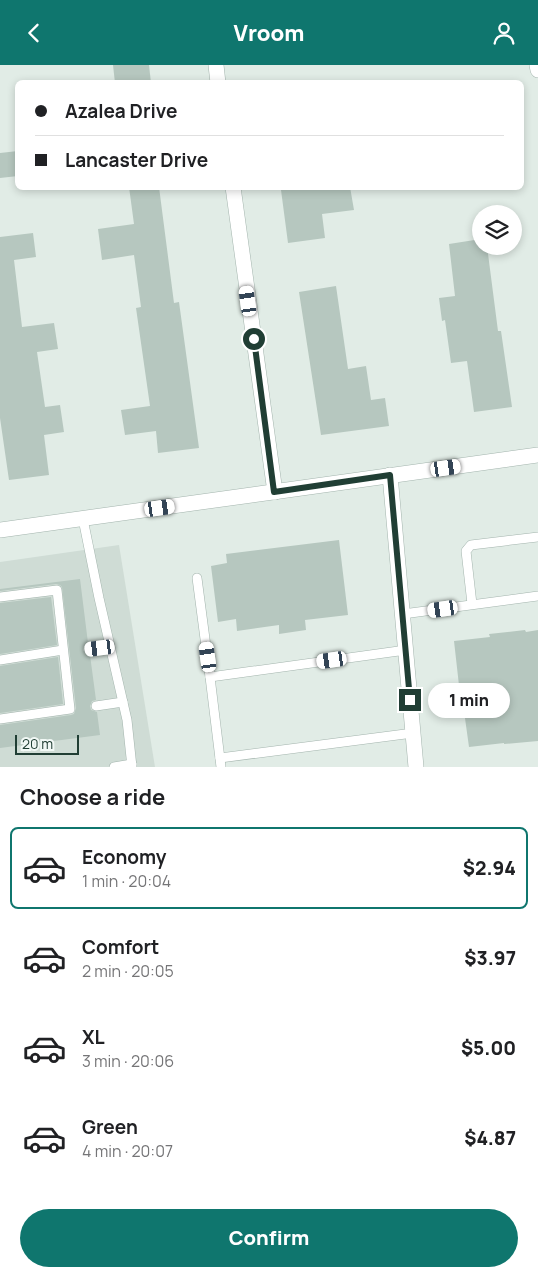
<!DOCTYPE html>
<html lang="en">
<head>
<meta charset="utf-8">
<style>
	body { margin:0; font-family:Manrope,sans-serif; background:#f6f6f6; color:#202124; height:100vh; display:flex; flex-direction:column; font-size:19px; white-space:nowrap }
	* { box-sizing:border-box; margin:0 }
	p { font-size:16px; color:#757577 }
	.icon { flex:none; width:28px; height:28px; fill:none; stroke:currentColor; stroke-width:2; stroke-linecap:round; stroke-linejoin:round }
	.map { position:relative; height:702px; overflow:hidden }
	.sheet { display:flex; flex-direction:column; background:#fff; flex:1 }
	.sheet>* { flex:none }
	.guide { position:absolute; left:15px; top:15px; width:509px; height:110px; border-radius:8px; box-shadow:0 2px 8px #0003; display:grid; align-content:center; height:110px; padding:0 20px; background:#fff }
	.tools { position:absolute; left:472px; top:140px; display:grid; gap:10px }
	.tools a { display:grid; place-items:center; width:50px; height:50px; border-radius:50%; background:#fff; box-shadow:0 2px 8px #0003; font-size:25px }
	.scale { position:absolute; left:15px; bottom:12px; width:64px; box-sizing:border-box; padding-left:5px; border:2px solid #203e34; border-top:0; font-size:14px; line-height:18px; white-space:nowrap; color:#203e34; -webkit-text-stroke:4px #f1f8f5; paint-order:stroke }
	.end { position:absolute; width:22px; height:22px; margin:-11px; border:6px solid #203e34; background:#fff; box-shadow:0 0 0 2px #fff }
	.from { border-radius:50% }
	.bubble { position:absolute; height:35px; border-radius:18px; background:#fff; box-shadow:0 2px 8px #0003; font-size:16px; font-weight:800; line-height:35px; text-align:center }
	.car { position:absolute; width:15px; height:30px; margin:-15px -8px; border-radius:6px; box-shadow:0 0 4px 1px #0007; background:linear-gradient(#fff 24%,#345 0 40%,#fff 0 76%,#345 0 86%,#fff 0) }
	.guide b { display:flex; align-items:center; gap:18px; height:48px; font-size:19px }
	.guide b+b { border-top:1px solid #e0e0e0 }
	.guide i { width:12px; height:12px; background:#202124 }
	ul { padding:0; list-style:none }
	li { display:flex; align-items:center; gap:15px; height:82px; margin:0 10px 8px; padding:0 10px; border:2px solid transparent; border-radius:8px }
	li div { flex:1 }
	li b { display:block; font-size:19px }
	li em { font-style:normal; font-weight:800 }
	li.current { border-color:#0f766e }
	li>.icon { width:45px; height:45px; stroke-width:1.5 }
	h2 { padding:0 20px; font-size:22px; line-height:60px }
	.cta { display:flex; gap:10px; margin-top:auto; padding:10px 20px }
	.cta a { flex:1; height:58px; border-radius:30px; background:#0f766e; color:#fff; font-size:20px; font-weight:800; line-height:58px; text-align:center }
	header { display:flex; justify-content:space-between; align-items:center; height:65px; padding:0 20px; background:#0f766e; color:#fff; font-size:22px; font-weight:800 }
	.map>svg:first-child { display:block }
	.built { fill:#cfdcd5 }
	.building { fill:#b6c7bf }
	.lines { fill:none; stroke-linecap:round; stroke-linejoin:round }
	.service-casing { stroke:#a3b4ad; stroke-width:10 }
	.minor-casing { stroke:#a3b4ad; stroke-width:16 }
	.tertiary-casing { stroke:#a3b4ad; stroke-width:16 }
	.service { stroke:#fff; stroke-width:9 }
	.minor { stroke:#fff; stroke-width:15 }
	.tertiary { stroke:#fff; stroke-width:15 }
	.route { stroke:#203e34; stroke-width:6 }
</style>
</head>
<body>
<header><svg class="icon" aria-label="back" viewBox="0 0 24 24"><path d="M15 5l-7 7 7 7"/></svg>Vroom<svg class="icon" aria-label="person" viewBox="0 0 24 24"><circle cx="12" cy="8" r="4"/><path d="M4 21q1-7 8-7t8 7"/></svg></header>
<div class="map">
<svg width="538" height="702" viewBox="0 0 538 702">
	<rect width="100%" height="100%" fill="#e1ece6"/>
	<!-- built -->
	<polygon class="built" points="119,480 155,702 0,702 0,497"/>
	<!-- building -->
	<g class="building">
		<polygon points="113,0 149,0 151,18 115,18"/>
		<polygon points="18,86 18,111 0,113 0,88"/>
		<polygon points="129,122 159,122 174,238 179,237 199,383 158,388 156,366 125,370 121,345 150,341 136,243 141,242 134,190 102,195 98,164 134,159"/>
		<polygon points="296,122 350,122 354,145 322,149 325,173 288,178 281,125"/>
		<polygon points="33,168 36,192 14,195 22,262 54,258 58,284 37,287 45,342 60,340 64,367 44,370 49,410 9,415 0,353 0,172"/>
		<polygon points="481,174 481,181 487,181 498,266 501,266 512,342 474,347 467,296 451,298 445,255 442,256 439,233 455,231 449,179"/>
		<polygon points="336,221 348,304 366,301 371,335 385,333 389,361 321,370 299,227"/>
		<polygon points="339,475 348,550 305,555 306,565 279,569 279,560 237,566 236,554 218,557 211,501 227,498 226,489"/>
		<polygon points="80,514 88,578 84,581 83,585 86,589 90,590 96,635 92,636 90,641 91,645 97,647 100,670 0,683 0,660 71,650 74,649 76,643 62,522 60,520 56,519 0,526 0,524"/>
		<polygon points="51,532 57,580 0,589 0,538"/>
		<polygon points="525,565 526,567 538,565 538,676 504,679 504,678 469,682 464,646 462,647 454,576 490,572 489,569"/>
		<polygon points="58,592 63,639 0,648 0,601"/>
	</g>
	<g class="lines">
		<defs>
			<g id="service">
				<polyline points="83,454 99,533 127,655 132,702"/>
				<polyline points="197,513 210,612 406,585"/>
				<polyline points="0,532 57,525 70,644 0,654"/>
				<polyline points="472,539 466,486 471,480 538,472"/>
				<polyline points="403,549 538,531"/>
				<polyline points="89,584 110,582"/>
				<polyline points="0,595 63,585"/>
				<polyline points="210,612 221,702"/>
				<polyline points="96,641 123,637"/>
				<polyline points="220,693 413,668"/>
				<polyline points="114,702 132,699"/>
			</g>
			<g id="minor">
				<polyline points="216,0 218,18"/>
				<polyline points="537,0 538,5"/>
				<polyline points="233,122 275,427"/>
				<polyline points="390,410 416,702"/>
			</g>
			<polyline id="tertiary" points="0,465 538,390"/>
		</defs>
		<!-- service casing -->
		<use href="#service" class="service-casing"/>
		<!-- minor casing -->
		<use href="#minor" class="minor-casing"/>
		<!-- tertiary casing -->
		<use href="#tertiary" class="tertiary-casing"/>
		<!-- service -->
		<use href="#service" class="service"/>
		<!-- minor -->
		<use href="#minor" class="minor"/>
		<!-- tertiary -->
		<use href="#tertiary" class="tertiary"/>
	</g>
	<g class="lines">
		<!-- route -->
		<polyline class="route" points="254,274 274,427 390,410 410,635"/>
	</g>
</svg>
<div class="tools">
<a><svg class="icon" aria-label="layers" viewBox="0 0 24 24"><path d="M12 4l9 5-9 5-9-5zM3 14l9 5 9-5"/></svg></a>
</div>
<div class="scale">20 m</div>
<i class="end from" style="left:254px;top:274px"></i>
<i class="end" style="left:410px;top:635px"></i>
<div class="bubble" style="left:428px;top:618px;width:82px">1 min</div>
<i class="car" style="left:248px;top:236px;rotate:352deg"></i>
<i class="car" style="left:446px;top:403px;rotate:82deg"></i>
<i class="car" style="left:160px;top:443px;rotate:82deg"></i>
<i class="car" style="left:443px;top:544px;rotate:262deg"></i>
<i class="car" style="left:100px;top:583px;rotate:263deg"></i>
<i class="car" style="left:208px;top:592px;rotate:352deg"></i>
<i class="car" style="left:332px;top:595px;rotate:262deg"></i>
<div class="guide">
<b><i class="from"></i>Azalea Drive</b>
<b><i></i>Lancaster Drive</b>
</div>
</div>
<section class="sheet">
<h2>Choose a ride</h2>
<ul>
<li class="current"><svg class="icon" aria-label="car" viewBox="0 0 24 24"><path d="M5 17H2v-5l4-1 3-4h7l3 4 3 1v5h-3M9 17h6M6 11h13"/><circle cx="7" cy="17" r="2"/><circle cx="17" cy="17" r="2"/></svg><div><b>Economy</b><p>1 min · 20:04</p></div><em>$2.94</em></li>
<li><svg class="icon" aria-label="car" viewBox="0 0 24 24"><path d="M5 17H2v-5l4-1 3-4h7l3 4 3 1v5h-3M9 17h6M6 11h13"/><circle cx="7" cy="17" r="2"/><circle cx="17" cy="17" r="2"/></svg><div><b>Comfort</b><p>2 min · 20:05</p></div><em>$3.97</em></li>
<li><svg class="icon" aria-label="car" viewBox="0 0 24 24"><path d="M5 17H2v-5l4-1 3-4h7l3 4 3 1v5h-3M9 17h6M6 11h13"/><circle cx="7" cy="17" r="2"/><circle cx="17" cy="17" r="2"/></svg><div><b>XL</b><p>3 min · 20:06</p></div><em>$5.00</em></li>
<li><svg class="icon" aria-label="car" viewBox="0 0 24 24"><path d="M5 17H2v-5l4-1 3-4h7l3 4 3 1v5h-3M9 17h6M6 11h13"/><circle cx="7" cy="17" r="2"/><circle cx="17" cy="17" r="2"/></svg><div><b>Green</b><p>4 min · 20:07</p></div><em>$4.87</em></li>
</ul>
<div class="cta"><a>Confirm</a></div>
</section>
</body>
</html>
